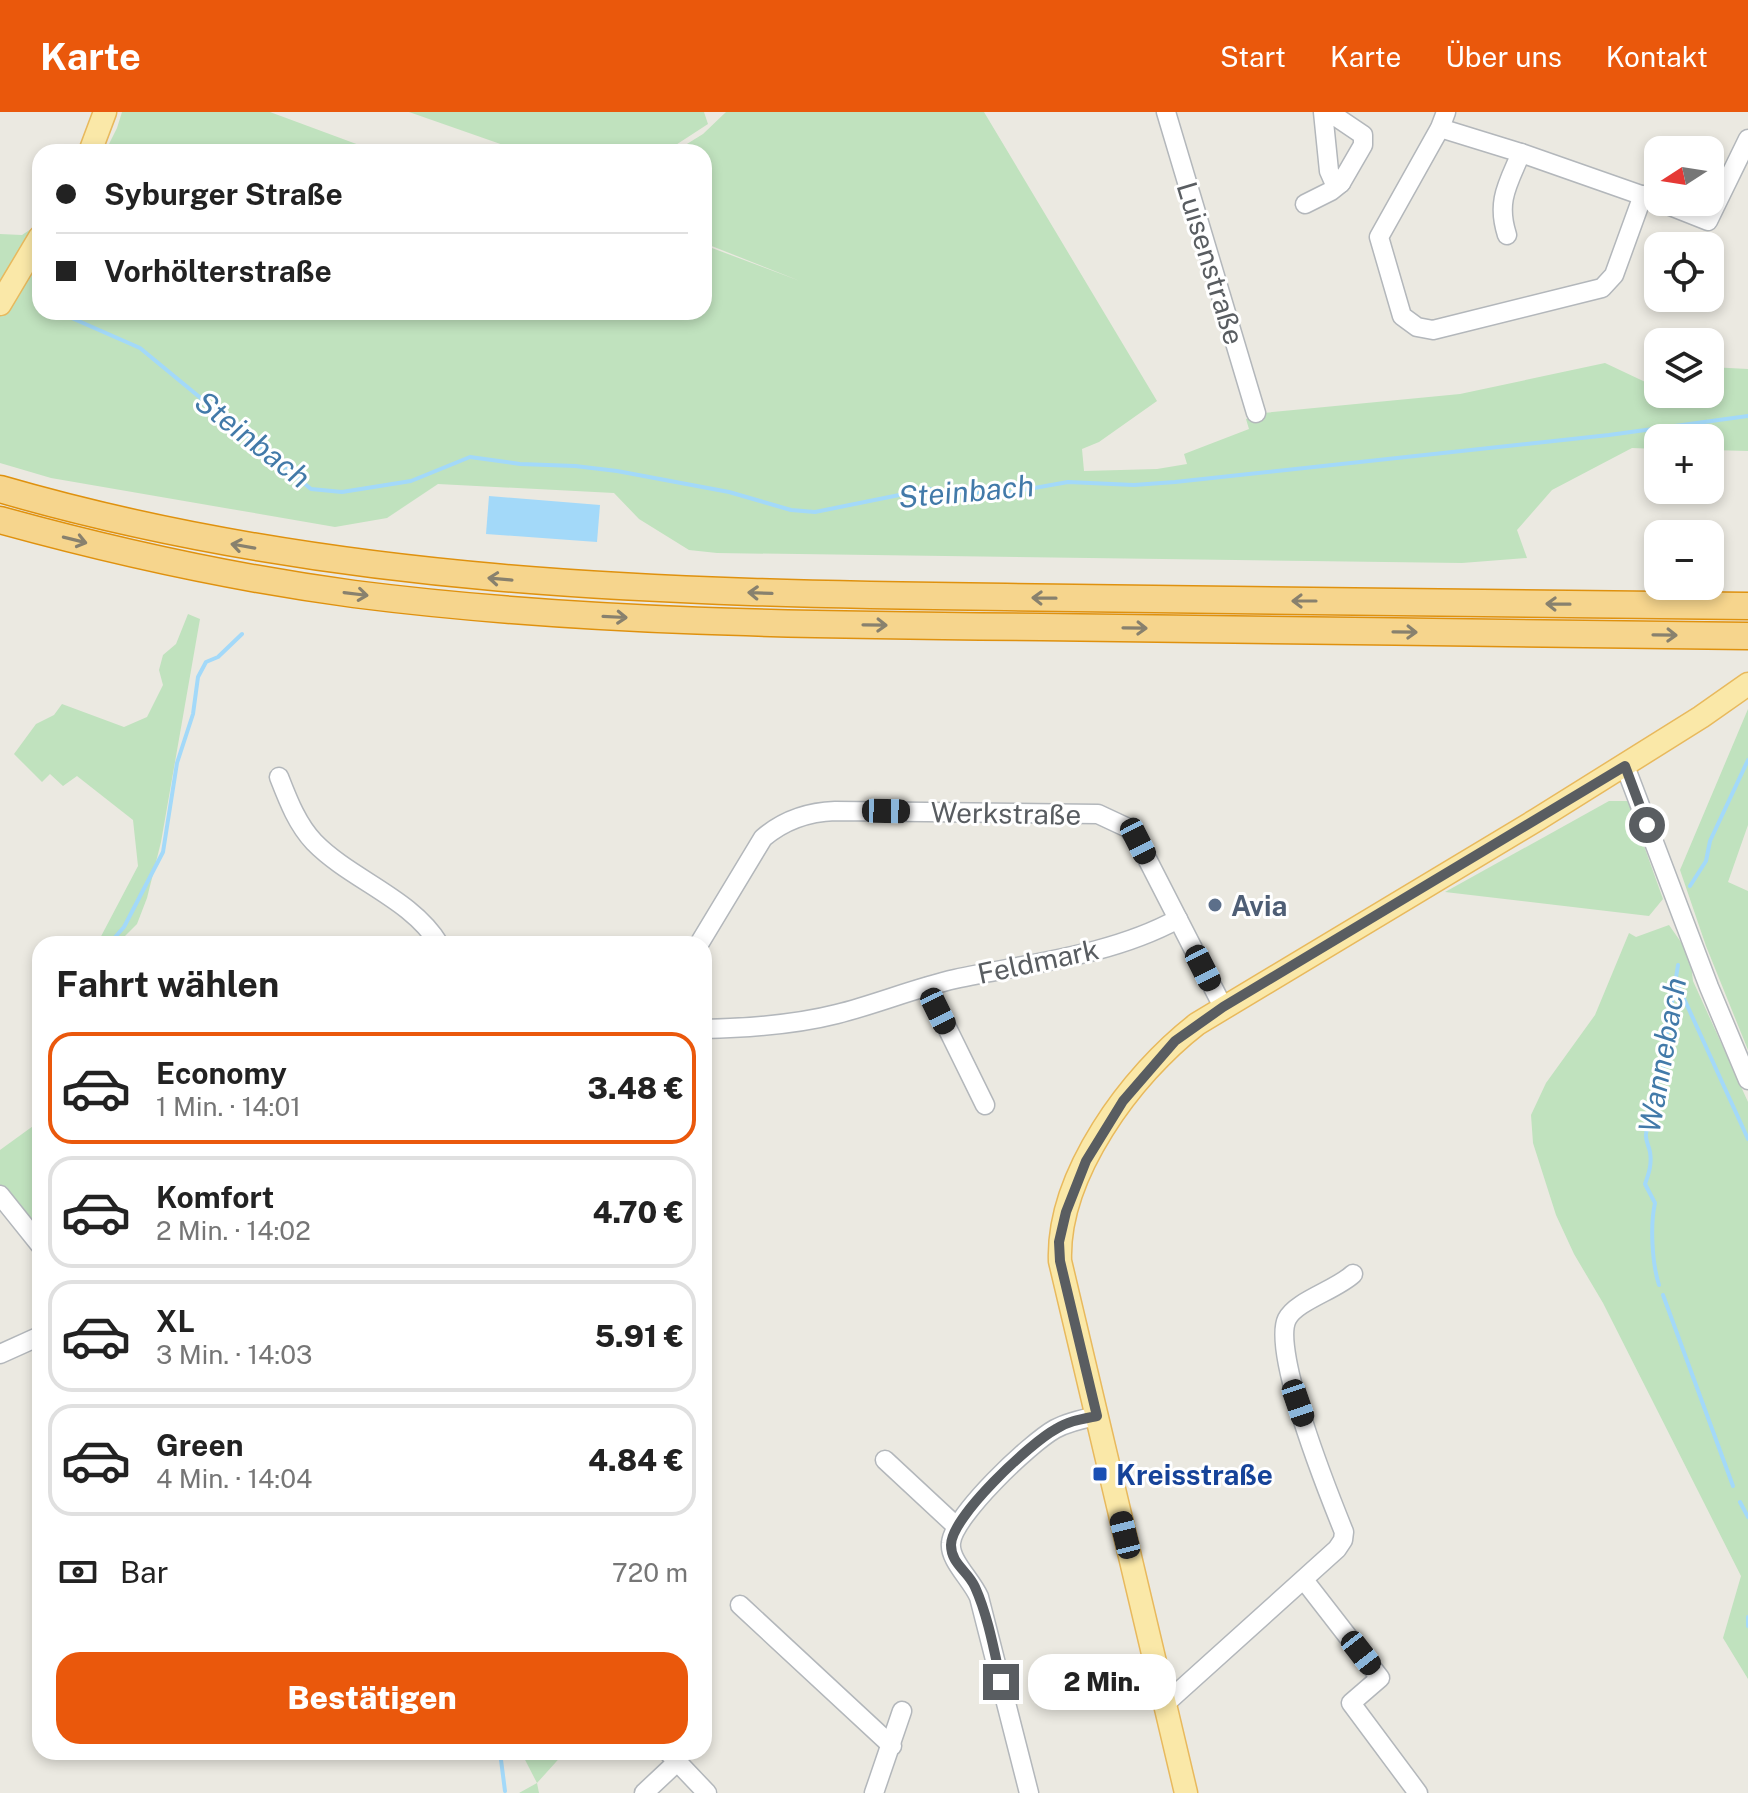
<!DOCTYPE html>
<html lang="de">
<head>
<meta charset="utf-8">
<style>
	body { margin:0; font-family:"Public Sans",sans-serif; background:#f2f2f2; color:#222; height:100vh; display:flex; flex-direction:column; font-size:30px; white-space:nowrap }
	* { box-sizing:border-box; margin:0 }
	p { font-size:26px; color:#767676 }
	.icon { flex:none; width:44px; height:44px; fill:none; stroke:currentColor; stroke-width:2; stroke-linecap:round; stroke-linejoin:round }
	.map { position:relative; flex:1; overflow:hidden }
	.side { position:absolute; left:32px; top:824px; width:680px; height:824px; display:flex; flex-direction:column; background:#fff; border-radius:24px; box-shadow:0 4px 12px #0003 }
	.side>* { flex:none }
	.guide { position:absolute; left:32px; top:32px; width:680px; height:176px; border-radius:24px; box-shadow:0 4px 12px #0003; display:grid; align-content:center; height:176px; padding:0 24px; background:#fff }
	.needle { width:52px; rotate:258deg }
	.buttons { position:absolute; left:1644px; top:24px; display:grid; gap:16px }
	.buttons a { display:grid; place-items:center; width:80px; height:80px; border-radius:16px; background:#fff; box-shadow:0 4px 12px #0003; font-size:40px }
	.end { position:absolute; width:36px; height:36px; margin:-18px; border:10px solid #595d61; background:#fff; box-shadow:0 0 0 4px #fff }
	.from { border-radius:50% }
	.bubble { position:absolute; height:56px; border-radius:24px; background:#fff; box-shadow:0 4px 12px #0003; font-size:26px; font-weight:800; line-height:56px; text-align:center }
	.car { position:absolute; width:24px; height:48px; margin:-24px -12px; border-radius:10px; box-shadow:0 0 6px 2px #0007; background:linear-gradient(#222 24%,#8ab4d8 0 40%,#222 0 76%,#8ab4d8 0 86%,#222 0) }
	.guide b { display:flex; align-items:center; gap:28px; height:76px; font-size:30px }
	.guide b+b { border-top:2px solid #e0e0e0 }
	.guide i { width:20px; height:20px; background:#222 }
	ul { padding:0; list-style:none }
	li { display:flex; align-items:center; gap:24px; height:112px; margin:0 16px 12px; padding:0 8px; border:4px solid #e0e0e0; border-radius:24px }
	li div { flex:1 }
	li b { display:block; font-size:30px }
	li em { font-style:normal; font-weight:800 }
	li.on { border-color:#ea580c }
	li>.icon { width:72px; height:72px; stroke-width:1.5 }
	h2 { padding:0 24px; font-size:36px; line-height:96px }
	.pay { display:flex; align-items:center; gap:20px; height:88px; padding:0 24px; font-size:30px }
	.pay p { margin-inline-start:auto }
	.primary-button { display:flex; gap:16px; margin-top:auto; padding:16px 24px }
	.primary-button a { flex:1; height:92px; border-radius:24px; background:#ea580c; color:#fff; font-size:32px; font-weight:800; line-height:92px; text-align:center }
	header { display:flex; align-items:center; gap:48px; box-sizing:border-box; height:112px; padding:0 40px; background:#ea580c; color:#fff }
	header strong { font-size:38px }
	nav { display:flex; gap:44px; margin-inline-start:auto; font-size:28px }
	.map>svg:first-child { display:block }
	.green { fill:#c0e2be }
	.water { fill:#a3d9f9 }
	.lines { fill:none; stroke-linecap:round; stroke-linejoin:round }
	.stream { stroke:#a3d9f9; stroke-width:4 }
	.minor-casing { stroke:#b3b7bb; stroke-width:21 }
	.major-casing { stroke:#e8b95d; stroke-width:25 }
	.highway-casing { stroke:#df910e; stroke-width:29 }
	.minor { stroke:#fff; stroke-width:18 }
	.major { stroke:#fae8a8; stroke-width:22 }
	.highway { stroke:#f6d58d; stroke-width:26 }
	.oneway { stroke:#88816e }
	.route { stroke:#595d61; stroke-width:10 }
	.service-dot { fill:#5c6f8a; stroke:#fff; stroke-width:3 }
	.transit-dot { fill:#1a4fb4; stroke:#fff; stroke-width:3 }
	.labels { text-anchor:middle; dominant-baseline:central; stroke-width:6; stroke-linejoin:round; paint-order:stroke }
	.street-label { font-size:28px; fill:#595d61; stroke:#fff }
	.service-label { font-size:28px; font-weight:bold; fill:#4e5e75; stroke:#fff; text-anchor:start }
	.transit-label { font-size:28px; font-weight:bold; fill:#164399; stroke:#fff; text-anchor:start }
	.water-label { font-size:30px; font-style:italic; fill:#427aa9; stroke:#fff }
</style>
</head>
<body>
<header>
<strong>Karte</strong>
<nav><a>Start</a><a>Karte</a><a>Über uns</a><a>Kontakt</a></nav>
</header>
<div class="map">
<svg width="1748" height="1681" viewBox="0 0 1748 1681">
	<rect width="100%" height="100%" fill="#ebe9e1"/>
	<!-- green -->
	<g class="green">
		<polygon points="122,0 270,0 378,40 105,40 117,16"/>
		<polygon points="409,0 704,0 708,12 665,40 510,40 509,35"/>
		<polygon points="726,0 984,0 1157,289 1099,330 1082,337 1084,359 1157,357 1187,352 1184,342 1249,317 1246,307 1263,301 1460,282 1605,251 1658,276 1658,282 1710,282 1710,255 1748,257 1748,339 1710,338 1710,326 1658,326 1658,337 1632,336 1552,378 1517,418 1527,446 1462,451 717,441 689,438 639,407 614,381 438,372 387,406 335,415 51,366 0,351 0,122 22,123 40,111 40,200 704,200 704,133 800,169 704,131 704,40 674,40 703,22"/>
		<polygon points="188,502 200,507 161,730 147,786 137,812 117,832 97,832 138,754 133,708 77,664 63,674 50,662 42,670 14,642 36,612 54,603 62,592 124,615 147,605 163,573 159,558 163,543 176,532"/>
		<polygon points="1748,597 1748,713 1728,770 1748,779 1748,938 1706,834 1680,758"/>
		<polygon points="1609,689 1628,689 1663,787 1649,804 1445,780"/>
		<polygon points="1669,813 1690,843 1693,869 1748,990 1748,1567 1723,1526 1741,1464 1603,1191 1574,1142 1556,1103 1533,1031 1531,1003 1546,971 1595,903 1629,821 1636,825"/>
		<polygon points="40,1009 40,1133 0,1083 0,1038"/>
		<polygon points="521,1640 565,1640 537,1671 539,1681 519,1681 537,1671"/>
	</g>
	<!-- water -->
	<polygon class="water" points="489,384 600,393 597,430 486,422"/>
	<g class="lines">
		<!-- stream -->
		<g class="stream">
			<polyline points="58,200 140,236 311,377 342,380 411,369 470,345 520,352 575,354 617,359 729,380 791,398 815,400 929,377 965,381 1012,380 1068,370 1134,373 1175,370 1609,323 1748,304"/>
			<polyline points="1690,774 1706,749 1710,729 1748,648"/>
			<polyline points="109,832 124,815 163,740 177,651 193,602 198,565 206,550 218,545 242,522"/>
			<polyline points="1676,869 1748,1027"/>
			<path d="M 1659,1173 C 1652,1151 1650,1113 1655,1091 L 1645,1072 C 1649,1061 1652,1052 1650,1040 C 1649,1034 1645,1028 1646,1022 C 1649,998 1666,994 1656,968 L 1666,951 L 1664,941 L 1678,853"/>
			<polyline points="1663,1183 1733,1374"/>
			<polyline points="1740,1390 1748,1405"/>
			<polyline points="1748,1505 1748,1514"/>
			<polyline points="500,1640 505,1679"/>
		</g>
		<defs>
			<g id="minor">
				<polyline points="1166,0 1256,301"/>
				<polyline points="1323,0 1329,59 1333,68 1341,71 1363,33 1363,23 1329,0"/>
				<polyline points="1446,0 1440,16 1379,125 1402,204 1417,215 1433,218 1602,176 1614,163 1643,83"/>
				<polyline points="1440,16 1521,41 1658,89"/>
				<polyline points="1660,90 1708,109 1748,27"/>
				<polyline points="1305,92 1331,79 1341,71"/>
				<path d="M 1507,123 C 1496,89 1508,72 1521,41"/>
				<polyline points="1625,654 1709,875 1748,968"/>
				<path d="M 279,665 C 288,688 297,712 314,730 C 351,768 411,786 439,832"/>
				<path d="M 699,832 L 763,726 C 784,708 807,700 835,699 L 1098,702 L 1128,716 L 1138,729 L 1223,895"/>
				<polyline points="927,875 985,993"/>
				<path d="M 704,917 C 748,916 794,913 837,902 C 877,892 915,876 955,867 C 1029,851 1110,844 1178,807"/>
				<polyline points="0,1083 40,1133"/>
				<polyline points="0,1242 40,1224"/>
				<polyline points="885,1348 956,1414"/>
				<polyline points="1304,1468 1380,1566 1351,1591 1418,1681"/>
				<polyline points="740,1493 892,1634"/>
				<path d="M 1165,1592 L 1337,1437 L 1343,1428 L 1344,1420 C 1329,1383 1271,1239 1287,1207 C 1296,1189 1336,1178 1353,1162"/>
				<polyline points="668,1640 707,1681"/>
				<polyline points="644,1681 676,1651"/>
				<polyline points="874,1681 902,1599"/>
				<path d="M 1029,1681 L 979,1485 C 971,1467 949,1448 951,1431 C 953,1404 1030,1331 1055,1317 C 1068,1310 1082,1307 1097,1304"/>
			</g>
			<g id="major">
				<polyline points="90,40 105,0"/>
				<polyline points="0,192 40,125"/>
				<path d="M 1186,1681 L 1060,1149 C 1057,1063 1131,963 1197,912 L 1538,707 L 1701,605 L 1748,572"/>
			</g>
			<g id="highway">
				<path d="M 0,377 C 331,473 664,481 1006,485 C 1253,489 1501,491 1748,494"/>
				<path d="M 0,408 C 116,440 234,466 354,482 C 582,511 812,513 1042,515 C 1277,518 1513,521 1748,524"/>
			</g>
		</defs>
		<!-- minor casing -->
		<use href="#minor" class="minor-casing"/>
		<!-- major casing -->
		<use href="#major" class="major-casing"/>
		<!-- highway casing -->
		<use href="#highway" class="highway-casing"/>
		<!-- minor -->
		<use href="#minor" class="minor"/>
		<!-- major -->
		<use href="#major" class="major"/>
		<!-- highway -->
		<use href="#highway" class="highway"/>
	</g>
	<!-- one-way arrows -->
	<defs><path id="oneway-shaft" d="M-6 0H5M1.5-3L5.5 0L1.5 3" fill="none" stroke-width="1.6" stroke-linecap="round" stroke-linejoin="round" transform="scale(2)"/></defs>
	<g class="oneway">
		<use href="#oneway-shaft" transform="translate(75 428) rotate(14)"/>
		<use href="#oneway-shaft" transform="translate(243 434) rotate(-170)"/>
		<use href="#oneway-shaft" transform="translate(500 467) rotate(-175)"/>
		<use href="#oneway-shaft" transform="translate(760 481) rotate(-178)"/>
		<use href="#oneway-shaft" transform="translate(356 482) rotate(7)"/>
		<use href="#oneway-shaft" transform="translate(1044 486) rotate(-179)"/>
		<use href="#oneway-shaft" transform="translate(1304 489) rotate(-180)"/>
		<use href="#oneway-shaft" transform="translate(1558 492) rotate(-179)"/>
		<use href="#oneway-shaft" transform="translate(615 505) rotate(3)"/>
		<use href="#oneway-shaft" transform="translate(875 513) rotate(1)"/>
		<use href="#oneway-shaft" transform="translate(1135 516) rotate(1)"/>
		<use href="#oneway-shaft" transform="translate(1405 520) rotate(1)"/>
		<use href="#oneway-shaft" transform="translate(1665 523) rotate(1)"/>
	</g>
	<g class="lines">
		<!-- route -->
		<path class="route" d="M 1001,1570 C 994,1538 988,1504 975,1475 C 968,1459 951,1452 951,1433 C 951,1405 1030,1331 1056,1317 C 1068,1309 1082,1307 1097,1304 L 1060,1149 L 1059,1130 L 1066,1100 L 1086,1049 L 1123,989 L 1175,929 L 1223,895 L 1625,654 L 1647,713"/>
	</g>
	<!-- markers -->
	<circle class="service-dot" cx="1215" cy="793" r="8"/>
	<rect class="transit-dot" x="1092" y="1354" width="16" height="16" rx="4"/>
	<g class="labels">
		<!-- street labels -->
		<g class="street-label">
			<text transform="translate(1211 151) rotate(73)">Luisenstraße</text>
			<text transform="translate(1006 701) rotate(1)">Werkstraße</text>
			<text transform="translate(1038 849) rotate(-12)">Feldmark</text>
		</g>
		<!-- service labels -->
		<g class="service-label">
			<text x="1231" y="793">Avia</text>
		</g>
		<!-- transit labels -->
		<g class="transit-label">
			<text x="1116" y="1362">Kreisstraße</text>
		</g>
		<!-- water labels -->
		<g class="water-label">
			<text transform="translate(253 327) rotate(38)">Steinbach</text>
			<text transform="translate(966 379) rotate(-5)">Steinbach</text>
			<text transform="translate(1662 943) rotate(-80)">Wannebach</text>
		</g>
	</g>
</svg>
<div class="buttons">
<a><svg class="needle" viewBox="-14 -14 28 28"><path d="M0-13l5 13h-10z" fill="#e53935"/><path d="M0 13l5-13h-10z" fill="#767676"/></svg></a>
<a><svg class="icon" aria-label="locate" viewBox="0 0 24 24"><circle cx="12" cy="12" r="6"/><path d="M12 2v4M12 18v4M2 12h4M18 12h4"/></svg></a>
<a><svg class="icon" aria-label="layers" viewBox="0 0 24 24"><path d="M12 4l9 5-9 5-9-5zM3 14l9 5 9-5"/></svg></a>
<a>+</a>
<a>−</a>
</div>
<i class="end from" style="left:1647px;top:713px"></i>
<i class="end" style="left:1001px;top:1570px"></i>
<div class="bubble" style="left:1028px;top:1542px;width:148px">2 Min.</div>
<i class="car" style="left:886px;top:699px;rotate:91deg"></i>
<i class="car" style="left:1138px;top:729px;rotate:153deg"></i>
<i class="car" style="left:1203px;top:856px;rotate:153deg"></i>
<i class="car" style="left:938px;top:899px;rotate:154deg"></i>
<i class="car" style="left:1298px;top:1291px;rotate:161deg"></i>
<i class="car" style="left:1125px;top:1423px;rotate:346deg"></i>
<i class="car" style="left:1361px;top:1541px;rotate:142deg"></i>
<div class="guide">
<b><i class="from"></i>Syburger Straße</b>
<b><i></i>Vorhölterstraße</b>
</div>
<section class="side">
<h2>Fahrt wählen</h2>
<ul>
<li class="on"><svg class="icon" aria-label="car" viewBox="0 0 24 24"><path d="M5 17H2v-5l4-1 3-4h7l3 4 3 1v5h-3M9 17h6M6 11h13"/><circle cx="7" cy="17" r="2"/><circle cx="17" cy="17" r="2"/></svg><div><b>Economy</b><p>1 Min. · 14:01</p></div><em>3.48 €</em></li>
<li><svg class="icon" aria-label="car" viewBox="0 0 24 24"><path d="M5 17H2v-5l4-1 3-4h7l3 4 3 1v5h-3M9 17h6M6 11h13"/><circle cx="7" cy="17" r="2"/><circle cx="17" cy="17" r="2"/></svg><div><b>Komfort</b><p>2 Min. · 14:02</p></div><em>4.70 €</em></li>
<li><svg class="icon" aria-label="car" viewBox="0 0 24 24"><path d="M5 17H2v-5l4-1 3-4h7l3 4 3 1v5h-3M9 17h6M6 11h13"/><circle cx="7" cy="17" r="2"/><circle cx="17" cy="17" r="2"/></svg><div><b>XL</b><p>3 Min. · 14:03</p></div><em>5.91 €</em></li>
<li><svg class="icon" aria-label="car" viewBox="0 0 24 24"><path d="M5 17H2v-5l4-1 3-4h7l3 4 3 1v5h-3M9 17h6M6 11h13"/><circle cx="7" cy="17" r="2"/><circle cx="17" cy="17" r="2"/></svg><div><b>Green</b><p>4 Min. · 14:04</p></div><em>4.84 €</em></li>
</ul>
<div class="pay"><svg class="icon" aria-label="cash" viewBox="0 0 24 24"><path d="M3 7h18v10H3z"/><circle cx="12" cy="12" r="2"/></svg>Bar<p>720 m</p></div>
<div class="primary-button"><a>Bestätigen</a></div>
</section>
</div>
</body>
</html>
